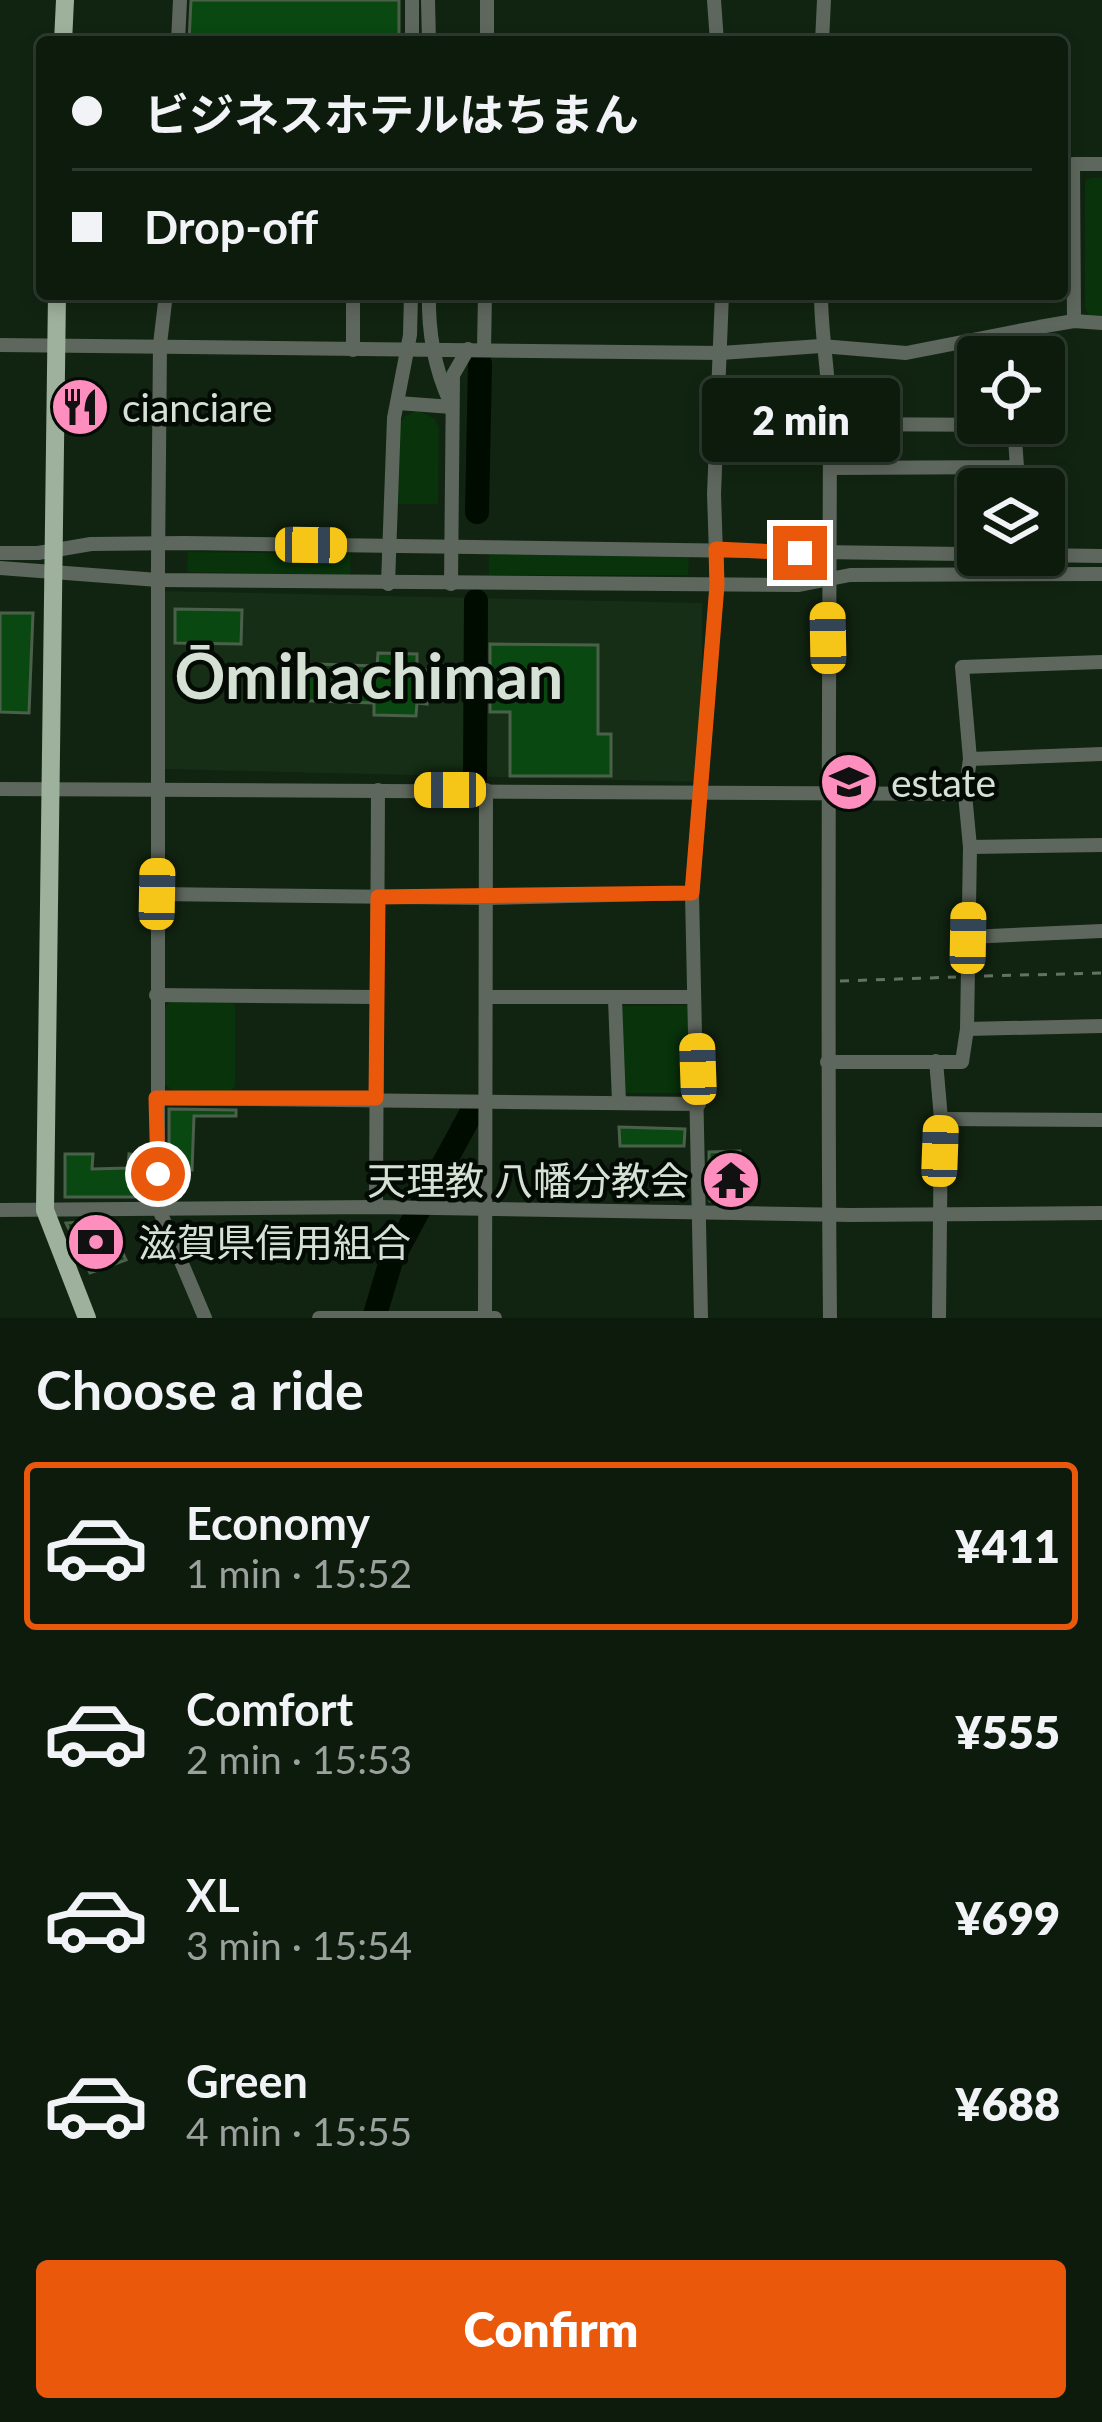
<!DOCTYPE html>
<html lang="en">
<head>
<meta charset="utf-8">
<style>
	body { margin:0; font-family:Lato,"Noto Sans JP",sans-serif; background:#1b281b; color:#f1f3f6; height:100vh; display:flex; flex-direction:column; font-size:45px; white-space:nowrap }
	* { box-sizing:border-box; margin:0 }
	p { font-size:39px; color:#9aa19d }
	.icon { flex:none; width:66px; height:66px; fill:none; stroke:currentColor; stroke-width:2; stroke-linecap:round; stroke-linejoin:round }
	.map { position:relative; height:1318px; overflow:hidden }
	.drawer { display:flex; flex-direction:column; background:#0d1b0d; flex:1 }
	.drawer>* { flex:none }
	.top-card { position:absolute; left:36px; top:36px; width:1032px; height:264px; border-radius:12px; box-shadow:0 6px 18px #0003,0 0 0 3px #2d392e; display:grid; align-content:center; height:264px; padding:0 36px; background:#0d1b0d }
	.tools { position:absolute; left:957px; top:336px; display:grid; gap:24px }
	.tools a { display:grid; place-items:center; width:108px; height:108px; border-radius:12px; background:#0d1b0d; box-shadow:0 6px 18px #0003,0 0 0 3px #2d392e; font-size:60px }
	.end { position:absolute; width:54px; height:54px; margin:-27px; border:15px solid #ea580c; background:#fff; box-shadow:0 0 0 6px #fff }
	.from { border-radius:50% }
	.bubble { position:absolute; height:84px; border-radius:12px; background:#0d1b0d; box-shadow:0 6px 18px #0003,0 0 0 3px #2d392e; font-size:39px; font-weight:800; line-height:84px; text-align:center }
	.car { position:absolute; width:36px; height:72px; margin:-36px -18px; border-radius:15px; box-shadow:0 0 9px 3px #0007; background:linear-gradient(#f5c518 24%,#345 0 40%,#f5c518 0 76%,#345 0 86%,#f5c518 0) }
	.top-card b { display:flex; align-items:center; gap:42px; height:114px; font-size:45px }
	.top-card b+b { border-top:3px solid #2d392e }
	.top-card i { width:30px; height:30px; background:#f1f3f6 }
	ul { padding:0; list-style:none }
	li { display:flex; align-items:center; gap:36px; height:168px; margin:0 24px 18px; padding:0 12px; border:6px solid transparent; border-radius:12px }
	li div { flex:1 }
	li b { display:block; font-size:45px }
	li em { font-style:normal; font-weight:800 }
	li.active { border-color:#ea580c }
	li>.icon { width:108px; height:108px; stroke-width:1.5 }
	h2 { padding:0 36px; font-size:54px; line-height:144px }
	.action { display:flex; gap:24px; margin-top:auto; padding:24px 36px }
	.action a { flex:1; height:138px; border-radius:12px; background:#ea580c; color:#fff; font-size:48px; font-weight:800; line-height:138px; text-align:center }
	.map>svg:first-child { display:block }
	.built { fill:#152e15 }
	.green { fill:#08330b }
	.lines { fill:none; stroke-linecap:round; stroke-linejoin:round }
	.river { stroke:#000c00; stroke-width:24 }
	.building { fill:#094810; stroke:#4b604a; stroke-width:3 }
	.path { stroke:#627362; stroke-width:3; stroke-dasharray:9 9; stroke-linecap:butt }
	.minor { stroke:#5e675d; stroke-width:14 }
	.major { stroke:#9db19c; stroke-width:18 }
	.route { stroke:#ea580c; stroke-width:15 }
	.labels { text-anchor:middle; dominant-baseline:central; stroke-width:9; stroke-linejoin:round; paint-order:stroke }
	.poi-label { font-size:39px; fill:#d4e1d4; stroke:#040b04; text-anchor:start }
	.town-label { font-size:63px; font-weight:bold; fill:#d4e1d4; stroke:#040b04 }
</style>
</head>
<body>
<div class="map">
<svg width="1102" height="1318" viewBox="0 0 1102 1318">
	<rect width="100%" height="100%" fill="#112411"/>
	<!-- built -->
	<polygon class="built" points="161,591 702,603 702,782 164,769"/>
	<!-- green -->
	<g class="green">
		<polygon points="1091,178 1102,178 1102,319 1091,319 1085,308 1085,181"/>
		<polygon points="418,410 435,419 439,428 438,504 398,504 400,423 404,417"/>
		<polygon points="188,552 351,554 350,575 187,572"/>
		<polygon points="489,554 689,557 688,575 489,575"/>
		<polygon points="172,1000 231,1002 235,1006 235,1086 230,1092 172,1090 165,1084 165,1007"/>
		<polygon points="688,1005 688,1093 626,1093 621,1006"/>
	</g>
	<g class="lines">
		<!-- river -->
		<g class="river">
			<polyline points="477,512 480,364"/>
			<polyline points="475,780 476,601"/>
			<polyline points="374,1318 391,1261 474,1108"/>
		</g>
	</g>
	<!-- building -->
	<g class="building">
		<polygon points="191,0 399,0 399,42 189,42"/>
		<polygon points="175,609 242,610 241,644 175,643"/>
		<polygon points="0,613 33,613 29,713 0,712"/>
		<polygon points="490,644 598,645 598,734 611,734 611,776 510,776 510,712 490,712"/>
		<polygon points="378,653 417,654 417,669 427,670 427,704 417,703 416,716 374,715 374,703 287,700 287,663 377,666"/>
		<polygon points="169,1109 236,1110 236,1116 194,1116 192,1170 182,1169 181,1193 169,1193"/>
		<polygon points="619,1127 685,1129 684,1146 620,1146"/>
		<polygon points="740,1151 744,1186 736,1187 738,1191 719,1202 710,1201 709,1184 739,1170 709,1169 709,1152"/>
		<polygon points="65,1154 93,1154 92,1169 128,1168 129,1154 147,1156 147,1197 65,1197"/>
		<polygon points="107,1220 126,1260 90,1273 66,1223"/>
	</g>
	<g class="lines">
		<!-- path -->
		<g class="path">
			<polyline points="984,976 1102,973"/>
			<polyline points="840,981 956,977"/>
		</g>
		<!-- minor -->
		<g class="minor">
			<polyline points="412,0 412,42"/>
			<polyline points="428,0 429,42"/>
			<polyline points="714,0 717,42"/>
			<polyline points="178,42 180,0"/>
			<polyline points="487,42 487,0"/>
			<polyline points="822,42 824,0"/>
			<polyline points="166,294 160,344 158,563 158,1207 205,1318"/>
			<path d="M 429,294 C 428,333 434,367 450,402"/>
			<path d="M 821,294 C 821,340 831,385 830,431 C 829,727 827,1022 830,1318"/>
			<polyline points="1074,321 1073,164 1102,164"/>
			<polyline points="0,345 721,353 821,346 906,353 1039,327 1074,321 1102,323"/>
			<polyline points="484,349 485,294"/>
			<polyline points="353,350 353,294"/>
			<polyline points="398,403 452,407"/>
			<polyline points="830,468 1017,467 1014,425 831,424"/>
			<polyline points="0,553 38,553 91,544 184,543 1102,556"/>
			<polyline points="0,568 158,580 799,585 850,575 1102,574"/>
			<polyline points="388,584 394,418 410,335 411,294"/>
			<polyline points="451,584 453,375 468,349"/>
			<polyline points="970,759 1102,754"/>
			<polyline points="0,789 965,794"/>
			<polyline points="970,847 1102,845"/>
			<polyline points="157,894 488,898 692,893"/>
			<polyline points="968,937 1102,931"/>
			<polyline points="156,995 376,997"/>
			<polyline points="489,997 694,997"/>
			<polyline points="615,999 619,1102"/>
			<polyline points="967,1029 1102,1026"/>
			<polyline points="936,1061 941,1119 939,1318"/>
			<polyline points="827,1062 962,1062 967,1029 970,847 965,794 970,759 962,667 1102,662"/>
			<polyline points="156,1098 699,1104"/>
			<polyline points="941,1119 1102,1120"/>
			<polyline points="376,1207 378,790"/>
			<polyline points="0,1210 376,1207 851,1215 1102,1213"/>
			<polyline points="319,1318 495,1318"/>
			<polyline points="485,1318 486,790"/>
			<polyline points="701,1318 692,893 717,585 714,494 722,294"/>
		</g>
		<!-- major -->
		<g class="major">
			<polyline points="63,42 65,0"/>
			<polyline points="57,294 45,1210 87,1318"/>
		</g>
	</g>
	<g class="lines">
		<!-- route -->
		<polyline class="route" points="158,1174 156,1098 376,1098 378,897 692,893 717,585 716,549 800,553"/>
	</g>
	<!-- icons -->
	<defs>
		<symbol id="restaurant-disc" viewBox="-11 -11 22 22"><circle r="9.5" fill="#fe8ebd" stroke="#040b04"/><path d="M-5-6h1v4h1v-4h1v4h1v-4h1v5L-1.5 .5V6h-2V.5L-5-1ZM5-6V6H3V1.5H1.5Q1.5-4 5-6Z" fill="#111"/></symbol>
		<symbol id="school-disc" viewBox="-11 -11 22 22"><circle r="9.5" fill="#fe8ebd" stroke="#040b04"/><path d="M0-5L7-2L0 1L-7-2ZM-4 1L0 2.5L4 1V4Q0 6-4 4Z" fill="#111"/></symbol>
		<symbol id="temple-disc" viewBox="-11 -11 22 22"><circle r="9.5" fill="#fe8ebd" stroke="#040b04"/><path d="M0-6L5-2H3V0L6.5 2.5H4V6H1.5V3h-3V6H-4V2.5H-6.5L-3 0V-2H-5Z" fill="#111"/></symbol>
		<symbol id="bank-disc" viewBox="-11 -11 22 22"><circle r="9.5" fill="#fe8ebd" stroke="#040b04"/><path d="M-6-4H6V4H-6ZM0-2.3a2.3 2.3 0 1 0 0 4.6a2.3 2.3 0 1 0 0-4.6Z" fill="#111"/></symbol>
	</defs>
	<g fill-rule="evenodd">
		<use href="#restaurant-disc" x="47" y="374" width="66" height="66"/>
		<use href="#school-disc" x="816" y="749" width="66" height="66"/>
		<use href="#temple-disc" x="698" y="1147" width="66" height="66"/>
		<use href="#bank-disc" x="63" y="1209" width="66" height="66"/>
	</g>
	<g class="labels">
		<!-- poi labels -->
		<g class="poi-label">
			<text x="122" y="407">cianciare</text>
			<text x="891" y="782">estate</text>
			<text x="689" y="1180" text-anchor="end">天理教 八幡分教会</text>
			<text x="138" y="1242">滋賀県信用組合</text>
		</g>
		<!-- town labels -->
		<g class="town-label">
			<text x="369" y="674">Ōmihachiman</text>
		</g>
	</g>
</svg>
<div class="tools">
<a><svg class="icon" aria-label="locate" viewBox="0 0 24 24"><circle cx="12" cy="12" r="6"/><path d="M12 2v4M12 18v4M2 12h4M18 12h4"/></svg></a>
<a><svg class="icon" aria-label="layers" viewBox="0 0 24 24"><path d="M12 4l9 5-9 5-9-5zM3 14l9 5 9-5"/></svg></a>
</div>
<i class="end from" style="left:158px;top:1174px"></i>
<i class="end" style="left:800px;top:553px"></i>
<div class="bubble" style="left:702px;top:378px;width:198px">2 min</div>
<i class="car" style="left:311px;top:545px;rotate:91deg"></i>
<i class="car" style="left:828px;top:638px;rotate:359deg"></i>
<i class="car" style="left:450px;top:790px;rotate:270deg"></i>
<i class="car" style="left:157px;top:894px;rotate:1deg"></i>
<i class="car" style="left:968px;top:938px;rotate:1deg"></i>
<i class="car" style="left:698px;top:1069px;rotate:358deg"></i>
<i class="car" style="left:940px;top:1151px;rotate:2deg"></i>
<div class="top-card">
<b><i class="from"></i>ビジネスホテルはちまん</b>
<b><i></i>Drop-off</b>
</div>
</div>
<section class="drawer">
<h2>Choose a ride</h2>
<ul>
<li class="active"><svg class="icon" aria-label="car" viewBox="0 0 24 24"><path d="M5 17H2v-5l4-1 3-4h7l3 4 3 1v5h-3M9 17h6M6 11h13"/><circle cx="7" cy="17" r="2"/><circle cx="17" cy="17" r="2"/></svg><div><b>Economy</b><p>1 min · 15:52</p></div><em>¥411</em></li>
<li><svg class="icon" aria-label="car" viewBox="0 0 24 24"><path d="M5 17H2v-5l4-1 3-4h7l3 4 3 1v5h-3M9 17h6M6 11h13"/><circle cx="7" cy="17" r="2"/><circle cx="17" cy="17" r="2"/></svg><div><b>Comfort</b><p>2 min · 15:53</p></div><em>¥555</em></li>
<li><svg class="icon" aria-label="car" viewBox="0 0 24 24"><path d="M5 17H2v-5l4-1 3-4h7l3 4 3 1v5h-3M9 17h6M6 11h13"/><circle cx="7" cy="17" r="2"/><circle cx="17" cy="17" r="2"/></svg><div><b>XL</b><p>3 min · 15:54</p></div><em>¥699</em></li>
<li><svg class="icon" aria-label="car" viewBox="0 0 24 24"><path d="M5 17H2v-5l4-1 3-4h7l3 4 3 1v5h-3M9 17h6M6 11h13"/><circle cx="7" cy="17" r="2"/><circle cx="17" cy="17" r="2"/></svg><div><b>Green</b><p>4 min · 15:55</p></div><em>¥688</em></li>
</ul>
<div class="action"><a>Confirm</a></div>
</section>
</body>
</html>
